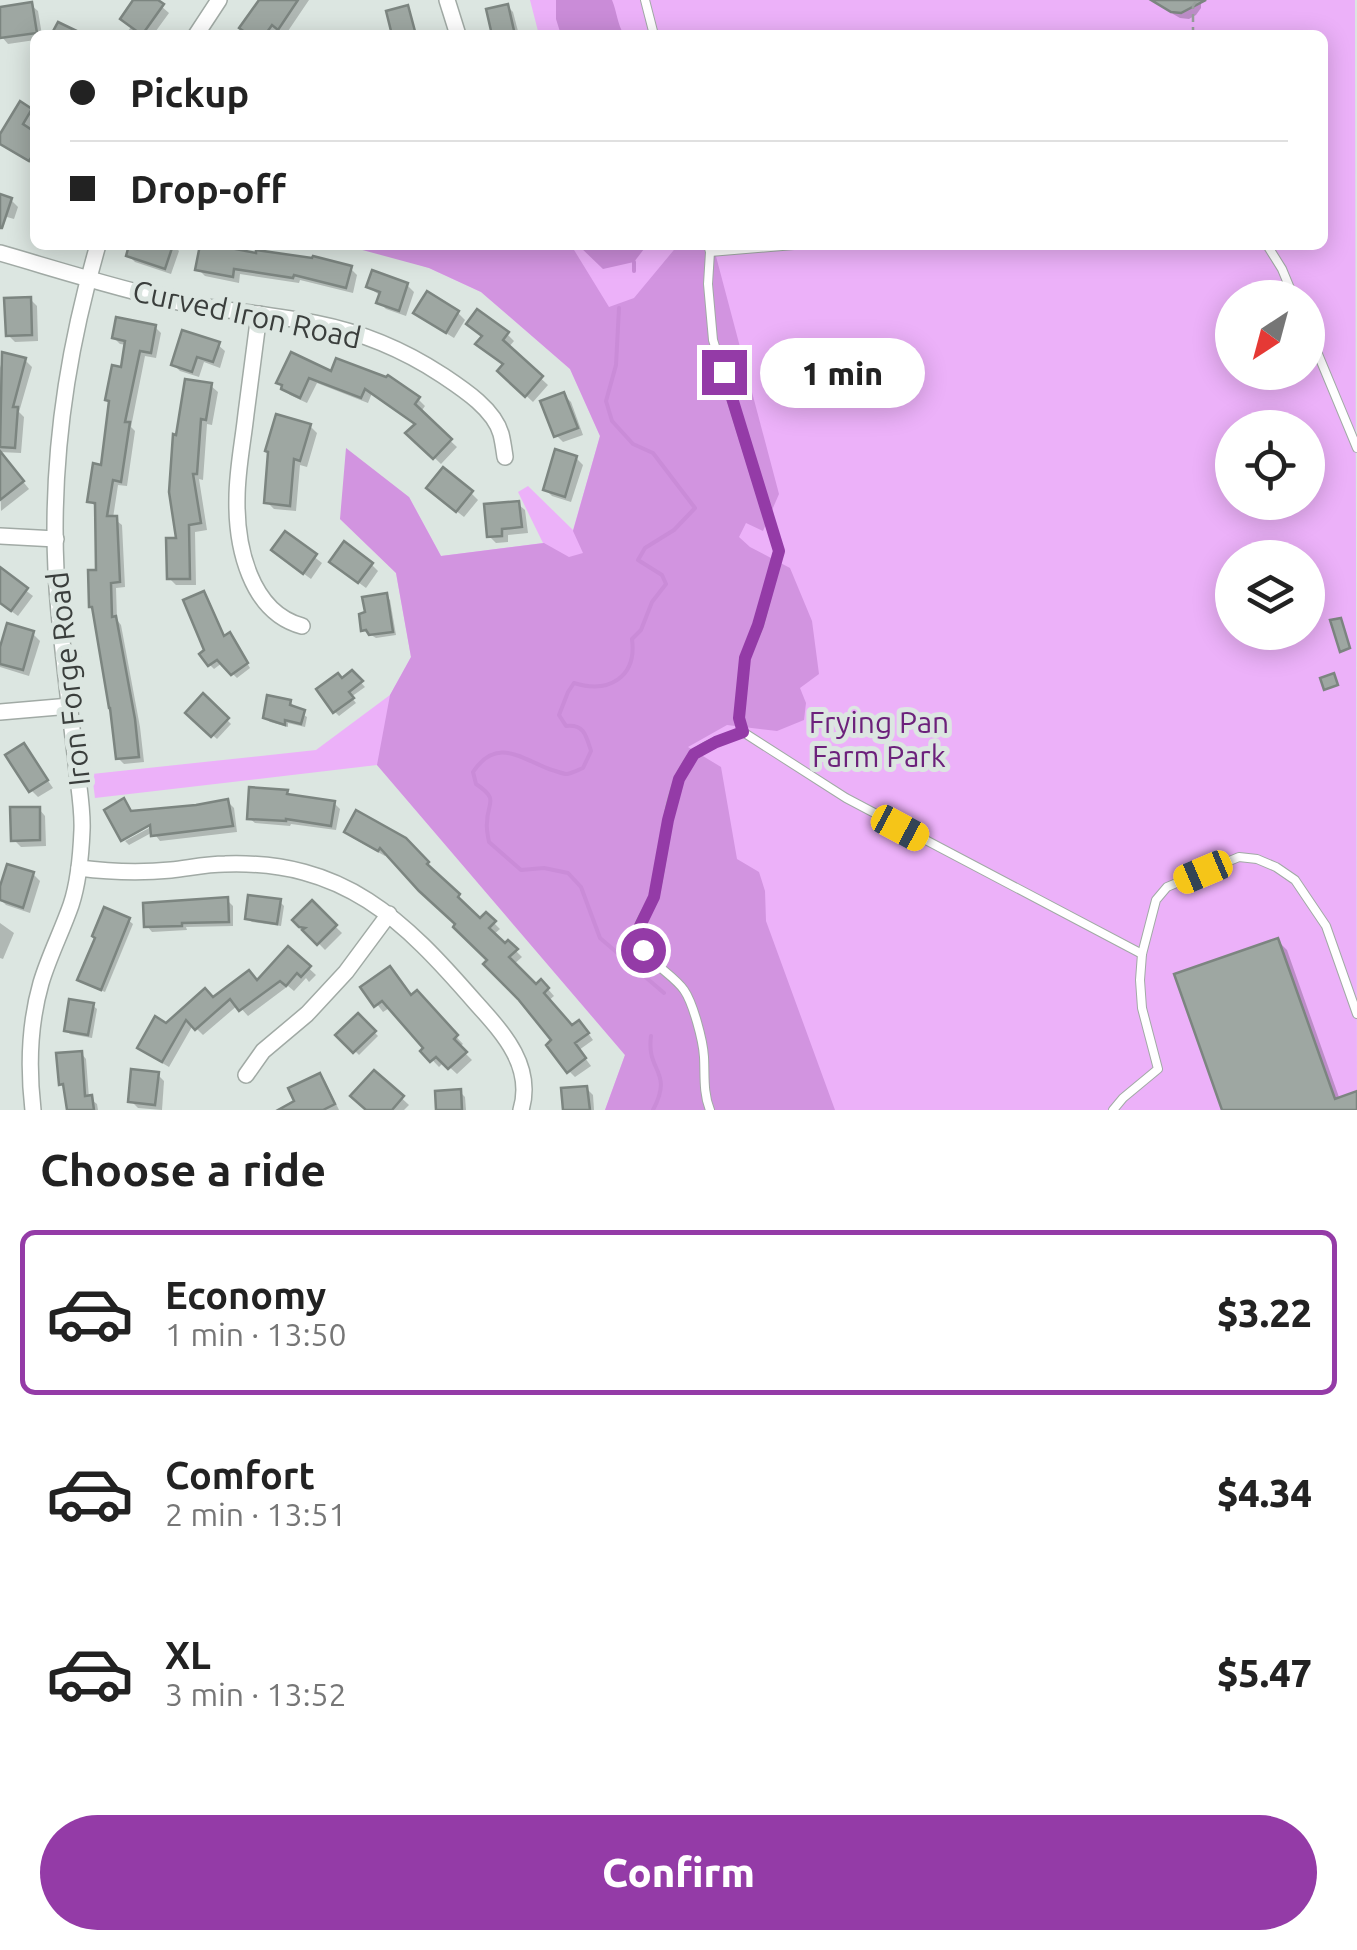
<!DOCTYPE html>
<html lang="en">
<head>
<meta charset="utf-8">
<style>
	body { margin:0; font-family:Ubuntu,sans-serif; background:#f6f6f6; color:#222; height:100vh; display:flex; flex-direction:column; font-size:38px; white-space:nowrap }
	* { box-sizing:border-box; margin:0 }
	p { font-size:32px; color:#767676 }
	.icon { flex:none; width:55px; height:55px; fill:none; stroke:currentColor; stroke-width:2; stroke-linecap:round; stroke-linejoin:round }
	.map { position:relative; height:1110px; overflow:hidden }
	.panel { display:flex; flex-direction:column; background:#fff; flex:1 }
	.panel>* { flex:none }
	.banner { position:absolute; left:30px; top:30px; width:1298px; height:220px; border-radius:15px; box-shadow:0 5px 25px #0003; display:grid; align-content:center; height:220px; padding:0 40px; background:#fff }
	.needle { width:65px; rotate:216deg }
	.tools { position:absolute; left:1215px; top:280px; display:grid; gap:20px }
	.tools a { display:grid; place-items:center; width:110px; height:110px; border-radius:50%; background:#fff; box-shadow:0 5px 25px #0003; font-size:50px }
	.end { position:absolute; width:45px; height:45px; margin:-22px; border:12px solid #943ba7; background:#fff; box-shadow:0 0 0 5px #fff }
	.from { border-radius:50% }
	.bubble { position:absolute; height:70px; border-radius:35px; background:#fff; box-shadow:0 5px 25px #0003; font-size:32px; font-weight:800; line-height:70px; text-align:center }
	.car { position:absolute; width:30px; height:60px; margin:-30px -15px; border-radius:12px; box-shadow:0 0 8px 2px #0007; background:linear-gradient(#f5c518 24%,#345 0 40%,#f5c518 0 76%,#345 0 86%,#f5c518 0) }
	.banner b { display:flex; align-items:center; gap:35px; height:95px; font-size:38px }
	.banner b+b { border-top:2px solid #e0e0e0 }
	.banner i { width:25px; height:25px; background:#222 }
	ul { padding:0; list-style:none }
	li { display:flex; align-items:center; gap:30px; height:165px; margin:0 20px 15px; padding:0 20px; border:5px solid transparent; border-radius:15px }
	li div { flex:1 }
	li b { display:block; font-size:38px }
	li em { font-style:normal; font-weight:800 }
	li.on { border-color:#943ba7 }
	li>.icon { width:90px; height:90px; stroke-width:1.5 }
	h2 { padding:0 40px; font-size:45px; line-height:120px }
	.primary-button { display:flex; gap:20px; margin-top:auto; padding:20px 40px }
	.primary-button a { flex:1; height:115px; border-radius:60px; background:#943ba7; color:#fff; font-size:40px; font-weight:800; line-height:115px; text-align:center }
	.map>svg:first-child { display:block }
	.green { fill:#ecb1f9; fill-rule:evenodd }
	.forest { fill:#d294e0 }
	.water { fill:#ca8cd8 }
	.shadow { fill:#0003 }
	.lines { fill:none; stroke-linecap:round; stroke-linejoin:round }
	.stream { stroke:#ca8cd8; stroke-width:4 }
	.building { fill:#9ea7a2; stroke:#7c8580; stroke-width:2.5 }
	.lane-casing { stroke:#a1aaa5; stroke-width:10 }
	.street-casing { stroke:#a1aaa5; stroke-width:18 }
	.path { stroke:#989f9c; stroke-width:2.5; stroke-dasharray:8 5; stroke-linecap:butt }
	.lane { stroke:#fff; stroke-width:8 }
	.street { stroke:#fff; stroke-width:15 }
	.route { stroke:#943ba7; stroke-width:12 }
	.labels { text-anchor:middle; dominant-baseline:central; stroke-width:10; stroke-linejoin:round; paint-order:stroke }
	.street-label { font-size:30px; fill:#3a3e3c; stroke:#dce6e1 }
	.park-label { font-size:30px; fill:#6c217b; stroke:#dce6e1 }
</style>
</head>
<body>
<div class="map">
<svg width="1357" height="1110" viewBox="0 0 1357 1110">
	<rect width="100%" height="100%" fill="#dce6e1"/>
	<!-- green -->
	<path class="green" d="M 530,0 L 1355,0 L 1357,1110 L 605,1110 L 625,1055 L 377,765 L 95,798 L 92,774 L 316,750 L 390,695 L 411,657 L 396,573 L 340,519 L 409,497 L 441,556 L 543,543 L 518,492 L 528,486 L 573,530 L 600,436 L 570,369 L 481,292 L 429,268 L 357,245 L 1322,245 L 1322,35 L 539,35 ZM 1232,298 L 1308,298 L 1308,372 L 1232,372 ZM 1232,428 L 1308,428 L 1308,502 L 1232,502 ZM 1232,558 L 1308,558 L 1308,632 L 1232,632 Z"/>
	<!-- forest -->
	<polygon class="forest" points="357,245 571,245 609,307 634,298 678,245 713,245 779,494 763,531 746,523 739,537 750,547 790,568 812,621 819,674 800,688 806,703 804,720 777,731 727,725 688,747 721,767 737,859 759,872 765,891 766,921 835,1110 605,1110 625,1055 377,765 390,695 411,657 396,573 340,519 346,448 409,497 441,556 544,543 569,557 583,553 573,531 600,436 570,369 481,292 429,268 355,248"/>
	<!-- water -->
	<g class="water">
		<path d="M 556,0 L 612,0 C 617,12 617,23 624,35 L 561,35 L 556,19 Z"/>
		<polygon points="578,245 643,245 644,249 634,262 603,269"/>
	</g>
	<!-- shadow -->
	<g class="shadow">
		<polygon points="136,0 154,0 169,13 153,35 125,35 131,27"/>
		<polygon points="261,0 309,0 286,34 279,30 276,35 245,35"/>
		<polygon points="1162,0 1201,0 1201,8 1196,15 1189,19 1180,18 1173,14"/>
		<polygon points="31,5 38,11 42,35 35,35 35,40 8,44 2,37 0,9"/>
		<polygon points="508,7 513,12 519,35 494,35"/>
		<polygon points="30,111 35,115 35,121 29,131 35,134 35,165 0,142 0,139"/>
		<polygon points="0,197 11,200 18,207 14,219 0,215"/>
		<polygon points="133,245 173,245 179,251 171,274 135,262 129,256"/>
		<polygon points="350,268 357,275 353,293 300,280 299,283 240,274 239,283 205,276 198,269"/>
		<polygon points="407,285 414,292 406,316 386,309 379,302 381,296 368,287"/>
		<polygon points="428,295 458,313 465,320 454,338 423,319 417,313"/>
		<polygon points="30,299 37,306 38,341 15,342 8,335"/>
		<polygon points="155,327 161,333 156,358 145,356 131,427 135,431 127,486 118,485 113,518 122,525 125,587 116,588 117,620 121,625 140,727 144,762 124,764 118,758 99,572 96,507 90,501 103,468 127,345 120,344 114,338"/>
		<polygon points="507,334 514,341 508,348 548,385 533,402 500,371 506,365 484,337"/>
		<polygon points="218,345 225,351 220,368 204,362 199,377 180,371 173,364"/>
		<polygon points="4,355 25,360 32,367 19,412 24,417 21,453 0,452 0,368"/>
		<polygon points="292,356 332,375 418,399 425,406 420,413 457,447 441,464 409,433 417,425 372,393 368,403 317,383 307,403 290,395 283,388"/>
		<polygon points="211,386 218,392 212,425 207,424 203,480 199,479 207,530 195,532 196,585 176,585 169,578 179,540 172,492"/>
		<polygon points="564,395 571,402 583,435 563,442 556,435"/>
		<polygon points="310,426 317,433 307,467 300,465 296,511 274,509 267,502"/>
		<polygon points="576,458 583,465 571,502 552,496 545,489"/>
		<polygon points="0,466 12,468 29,489 1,511"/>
		<polygon points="471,493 478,500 464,517 436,495"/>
		<polygon points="518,504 525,510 528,533 508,535 508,542 496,543 489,536"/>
		<polygon points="286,535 322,563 311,579 281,557"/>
		<polygon points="372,565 378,571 366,588 339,568"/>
		<polygon points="0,571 33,596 18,616 0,603"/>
		<polygon points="204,594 208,598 225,638 233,639 250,668 237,678 222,663 214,669 210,665"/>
		<polygon points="386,596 390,600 396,635 376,638 363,630"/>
		<polygon points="33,634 40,641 29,676 0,667 0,644"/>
		<polygon points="352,673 365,687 351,697 356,703 339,716 335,712 342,680"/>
		<polygon points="203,696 231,724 217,739 188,713"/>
		<polygon points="290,702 294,706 294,709 307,717 305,727 288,723 288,727 270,722 265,717"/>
		<polygon points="24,746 53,788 38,797 31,790"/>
		<polygon points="286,793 290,797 334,803 340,809 336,830 291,824 290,826 255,823 249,818"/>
		<polygon points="124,802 133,813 228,802 234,808 237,832 160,841 153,832 129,845 125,841 162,821 160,816 122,837"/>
		<polygon points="39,809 45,816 46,846 21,847 14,840"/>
		<polygon points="347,832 405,840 433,870 431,871 464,902 462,904 480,922 486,915 500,929 493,935 505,947 508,943 522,957 513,965 535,987 547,988 554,996 548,1001 572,1028 585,1029 593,1040 579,1050 591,1066 575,1077 569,1071 555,1041 491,960 459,924 387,852 385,856 353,838"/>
		<polygon points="33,874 40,881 30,913 6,905 0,899 0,895"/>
		<polygon points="227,900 233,906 233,926 186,927 187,930 152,932 147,926"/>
		<polygon points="280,902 284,906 281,926 252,922 247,918"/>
		<polygon points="312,904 342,933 325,950 296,920"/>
		<polygon points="128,920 133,924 105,992 84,983 80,979"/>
		<polygon points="0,923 14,933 3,959 0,958"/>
		<polygon points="1278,941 1287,950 1340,1100 1357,1094 1357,1110 1225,1110"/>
		<polygon points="288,949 316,975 309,982 306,978 294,991 288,986 248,1016 238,1005 203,1035 193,1025 169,1067 147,1054 140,1047 166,1026 213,1000 258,983"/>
		<polygon points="364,987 412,997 416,994 463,1044 459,1047 472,1060 457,1074 444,1062 439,1067 424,1051 427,1048 391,1007 383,1012"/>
		<polygon points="92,1005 97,1009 92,1038 70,1034 66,1030"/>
		<polygon points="358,1016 378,1036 359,1055 339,1035"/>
		<polygon points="81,1053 86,1059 89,1098 97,1104 98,1110 70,1110 66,1089 61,1084"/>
		<polygon points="374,1073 409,1105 404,1110 369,1110"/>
		<polygon points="157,1074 164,1081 162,1110 138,1108 131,1101"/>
		<polygon points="319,1076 325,1081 339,1110 283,1110 297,1102"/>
		<polygon points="586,1088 593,1095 594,1110 566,1110"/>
		<polygon points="460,1092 465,1097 466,1110 439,1110"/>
	</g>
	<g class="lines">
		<!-- stream -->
		<g class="stream">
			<polyline points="634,271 634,262"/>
			<path d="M 619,308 L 616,365 L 606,401 L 612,421 L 633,444 L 653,453 L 695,508 L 674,530 L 645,548 L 638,560 L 662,575 L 666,584 L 652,602 L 641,630 L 632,639 C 637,677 609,694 574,683 L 568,692 L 559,715 L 566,726 C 584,724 586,735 591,751 L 583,768 C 578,770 573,773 567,774 C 563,774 556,771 552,770 C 521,759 497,736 473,772 L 476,784 C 500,800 487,802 487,823 C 486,829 488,836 489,842 L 521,870 L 544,868 L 568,873 L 581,887 L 600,938 L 664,993"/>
			<path d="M 651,1036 C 646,1073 674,1070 653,1110"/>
		</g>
	</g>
	<!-- building -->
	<g class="building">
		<polygon points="133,0 158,0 164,4 142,35 120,19"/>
		<polygon points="259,0 298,0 278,30 272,25 265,35 249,35 239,28"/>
		<polygon points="1151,0 1206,0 1181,13 1171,12"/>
		<polygon points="32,2 37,33 0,38 0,7"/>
		<polygon points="508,4 515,35 492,35 486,9"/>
		<polygon points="408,5 416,35 392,35 386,11"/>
		<polygon points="58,22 85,35 51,35"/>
		<polygon points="20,101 32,109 23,124 35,132 35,152 29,161 0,144 0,134"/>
		<polygon points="0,194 12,198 2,228 0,228"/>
		<polygon points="129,245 173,245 165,269 126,256"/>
		<polygon points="200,245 215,245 256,253 256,250 312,258 313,256 352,266 346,288 294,275 293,278 234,269 233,277 195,270"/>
		<polygon points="372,270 408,283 399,311 376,303 380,292 366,287"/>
		<polygon points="427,291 459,311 446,333 413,313"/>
		<polygon points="31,297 32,335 6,336 4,298"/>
		<polygon points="477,309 509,332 503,340 543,376 525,397 497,371 503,364 475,344 482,336 466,324"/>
		<polygon points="116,317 156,325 151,353 140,351 125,422 130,422 121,482 113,480 107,516 117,516 120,582 111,583 112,617 116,616 135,719 139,757 116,759 110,708 109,708 92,607 89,607 88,570 96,570 95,503 87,502 93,463 101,465 109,401 105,400 112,365 121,367 125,341 112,338"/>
		<polygon points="182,330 220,342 213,362 197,357 192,372 171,365"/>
		<polygon points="2,352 26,358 13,407 18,407 15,448 0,447"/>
		<polygon points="291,352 331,371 336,358 386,377 388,375 420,397 415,404 452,439 433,459 405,433 415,424 365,389 361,398 309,378 300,398 281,389 282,385 276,383"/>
		<polygon points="185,379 212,383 206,420 201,419 197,474 193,474 201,523 189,525 190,579 167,579 166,538 176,538 169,492 173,434 176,435"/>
		<polygon points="564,392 578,428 554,437 540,401"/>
		<polygon points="276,414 311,424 300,461 294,459 290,506 264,503 268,452 265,451"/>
		<polygon points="555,449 577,456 565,497 543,490"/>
		<polygon points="0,451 24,481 0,500"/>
		<polygon points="443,467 473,491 456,512 426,488"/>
		<polygon points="519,501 522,527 502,529 502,536 487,537 484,504"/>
		<polygon points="285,531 317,554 303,574 271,550"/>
		<polygon points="344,541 373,563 358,583 329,562"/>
		<polygon points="0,567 28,588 11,611 0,603"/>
		<polygon points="204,591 224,636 230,632 248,663 231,675 217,660 208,666 199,654 204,650 183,600"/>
		<polygon points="387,593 393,632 369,635 366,630 361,631 359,614 365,612 362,597"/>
		<polygon points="1341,618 1350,648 1340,652 1330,620"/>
		<polygon points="7,623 34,631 23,670 0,664 0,647"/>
		<polygon points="352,670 363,681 349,692 354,698 333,713 316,689 338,673 342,678"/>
		<polygon points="1334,673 1338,685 1324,690 1320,678"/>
		<polygon points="203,693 229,718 211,737 185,713"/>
		<polygon points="267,695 291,700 290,705 305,710 301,724 285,720 285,725 263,718"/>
		<polygon points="24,743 48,780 29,792 5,755"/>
		<polygon points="249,787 288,790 287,794 335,801 331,826 286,819 286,821 247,819"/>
		<polygon points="124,798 131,811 196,805 228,799 233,826 151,836 150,825 121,841 104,810"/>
		<polygon points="10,807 40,807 40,840 11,841"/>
		<polygon points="356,810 406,838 429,862 427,864 460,894 458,897 480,918 486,912 496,921 489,928 505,943 508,940 518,949 509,957 536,984 541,979 549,988 544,993 572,1025 579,1020 589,1033 575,1043 586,1058 567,1073 546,1045 551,1040 518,999 483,964 487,960 453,927 455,924 419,891 380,848 378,851 344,832"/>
		<polygon points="7,864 34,872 23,908 0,900 0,886"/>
		<polygon points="248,895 281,899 277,924 245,919"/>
		<polygon points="228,897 229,922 182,923 182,926 144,927 143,903"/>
		<polygon points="312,900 337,925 317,945 302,930 305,928 299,927 292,920"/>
		<polygon points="104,907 130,918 101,990 77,980 95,938 92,936"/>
		<polygon points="1278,938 1335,1099 1357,1091 1357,1110 1222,1110 1174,974"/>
		<polygon points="288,946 311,966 301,977 297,973 286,986 280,981 239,1011 230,999 195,1030 186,1020 162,1062 137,1048 155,1016 166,1023 205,988 213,997 249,970 257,980"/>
		<polygon points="390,966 411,995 417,990 458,1035 454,1039 467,1052 448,1069 436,1057 430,1062 420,1051 423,1048 382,1001 374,1007 360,987"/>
		<polygon points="69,999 94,1003 88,1035 64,1031"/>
		<polygon points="358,1013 376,1031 353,1053 335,1035"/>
		<polygon points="82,1051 85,1096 92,1095 94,1110 67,1110 63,1084 59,1085 56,1053"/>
		<polygon points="131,1069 159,1072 155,1105 128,1102"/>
		<polygon points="374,1070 404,1096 392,1110 366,1110 350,1096"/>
		<polygon points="320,1073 335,1104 323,1110 278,1110 294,1101 288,1088"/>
		<polygon points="587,1086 590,1110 563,1110 561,1088"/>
		<polygon points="461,1089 462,1110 436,1110 435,1091"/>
	</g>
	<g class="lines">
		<defs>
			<g id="lane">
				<polyline points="645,0 654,35"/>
				<polyline points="708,245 710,252 708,284 713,340 779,551 759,625 745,658 739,718 743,732 846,798 1142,954"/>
				<polyline points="1267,245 1282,269 1294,298"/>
				<polyline points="710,252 794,245"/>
				<polyline points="1308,330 1357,448"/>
				<path d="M 710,1110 C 703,1093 705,1075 704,1057 C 703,1040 693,1003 684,990 C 671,971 637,958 638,931 C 639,919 651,907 654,896 C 666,856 664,787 694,755 C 706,743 727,738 743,732"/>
				<polyline points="1113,1110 1123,1098 1158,1069 1142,1008 1140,980 1142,954 1156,900 1167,887 1239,857 1257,859 1276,867 1295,880 1326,926 1357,1014"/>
			</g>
			<g id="street">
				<polyline points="447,0 458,35"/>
				<polyline points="196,35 219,0"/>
				<path d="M 0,253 C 59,270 118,289 178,302 C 223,311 270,314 315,323 C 361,332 404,350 442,375 C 463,389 494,409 501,434 C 503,442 504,450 505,457"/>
				<path d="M 259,314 C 255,347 250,381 246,414 C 243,442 237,470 237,498 C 236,546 250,612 302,626"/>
				<polyline points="0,536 56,539"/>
				<polyline points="0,712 70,706"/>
				<path d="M 79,868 C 110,872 141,873 171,870 C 189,868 207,864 225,864 C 344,860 403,919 476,1003 C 503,1033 534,1066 521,1110"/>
				<polyline points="246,1075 263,1051 307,1014 346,972 389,914"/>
				<path d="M 33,1110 C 28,1067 29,1025 41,983 C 49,956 62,931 71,905 C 79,881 81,855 82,830 C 83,808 78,784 76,762 C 70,712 64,662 59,612 C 47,488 63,364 98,245"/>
			</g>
		</defs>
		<!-- lane casing -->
		<use href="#lane" class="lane-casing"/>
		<!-- street casing -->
		<use href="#street" class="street-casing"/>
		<!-- path -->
		<polyline class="path" points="1193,35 1193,6 1197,0"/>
		<!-- lane -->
		<use href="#lane" class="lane"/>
		<!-- street -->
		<use href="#street" class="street"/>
	</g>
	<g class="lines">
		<!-- route -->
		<polyline class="route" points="643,950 638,930 654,897 668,820 679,779 694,754 716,742 743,732 739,718 745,658 758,625 779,551 724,372"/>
	</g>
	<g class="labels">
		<!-- street labels -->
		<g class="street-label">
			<text transform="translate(247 314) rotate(12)">Curved Iron Road</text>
			<text transform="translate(68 679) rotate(-96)">Iron Forge Road</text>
		</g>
		<!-- park labels -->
		<g class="park-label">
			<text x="879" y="722">Frying Pan<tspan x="879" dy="34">Farm Park</tspan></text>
		</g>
	</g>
</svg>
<div class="tools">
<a><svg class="needle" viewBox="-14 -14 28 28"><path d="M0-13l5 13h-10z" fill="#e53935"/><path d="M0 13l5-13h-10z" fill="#767676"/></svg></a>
<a><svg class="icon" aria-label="locate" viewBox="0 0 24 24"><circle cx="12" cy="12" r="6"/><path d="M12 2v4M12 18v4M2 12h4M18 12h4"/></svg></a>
<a><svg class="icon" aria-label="layers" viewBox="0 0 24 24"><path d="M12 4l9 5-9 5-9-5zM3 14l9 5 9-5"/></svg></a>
</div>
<i class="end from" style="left:643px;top:950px"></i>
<i class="end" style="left:724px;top:372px"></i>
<div class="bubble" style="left:760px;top:338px;width:165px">1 min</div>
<i class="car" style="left:900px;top:828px;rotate:118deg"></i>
<i class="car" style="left:1203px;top:872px;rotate:247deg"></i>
<div class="banner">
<b><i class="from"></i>Pickup</b>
<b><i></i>Drop-off</b>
</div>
</div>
<section class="panel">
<h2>Choose a ride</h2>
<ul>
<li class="on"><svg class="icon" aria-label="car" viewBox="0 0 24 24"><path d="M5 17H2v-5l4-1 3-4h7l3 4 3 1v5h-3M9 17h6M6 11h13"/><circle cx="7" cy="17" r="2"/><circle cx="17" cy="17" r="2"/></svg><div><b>Economy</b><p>1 min · 13:50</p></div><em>$3.22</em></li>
<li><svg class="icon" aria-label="car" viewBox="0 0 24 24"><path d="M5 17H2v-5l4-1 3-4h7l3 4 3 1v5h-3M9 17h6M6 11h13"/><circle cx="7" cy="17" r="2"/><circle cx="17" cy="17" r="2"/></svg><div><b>Comfort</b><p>2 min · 13:51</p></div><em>$4.34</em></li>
<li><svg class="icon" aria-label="car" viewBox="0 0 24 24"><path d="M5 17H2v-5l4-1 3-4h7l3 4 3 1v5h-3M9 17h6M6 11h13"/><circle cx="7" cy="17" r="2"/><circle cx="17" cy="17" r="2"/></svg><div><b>XL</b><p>3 min · 13:52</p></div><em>$5.47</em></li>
</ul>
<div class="primary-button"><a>Confirm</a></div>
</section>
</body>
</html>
